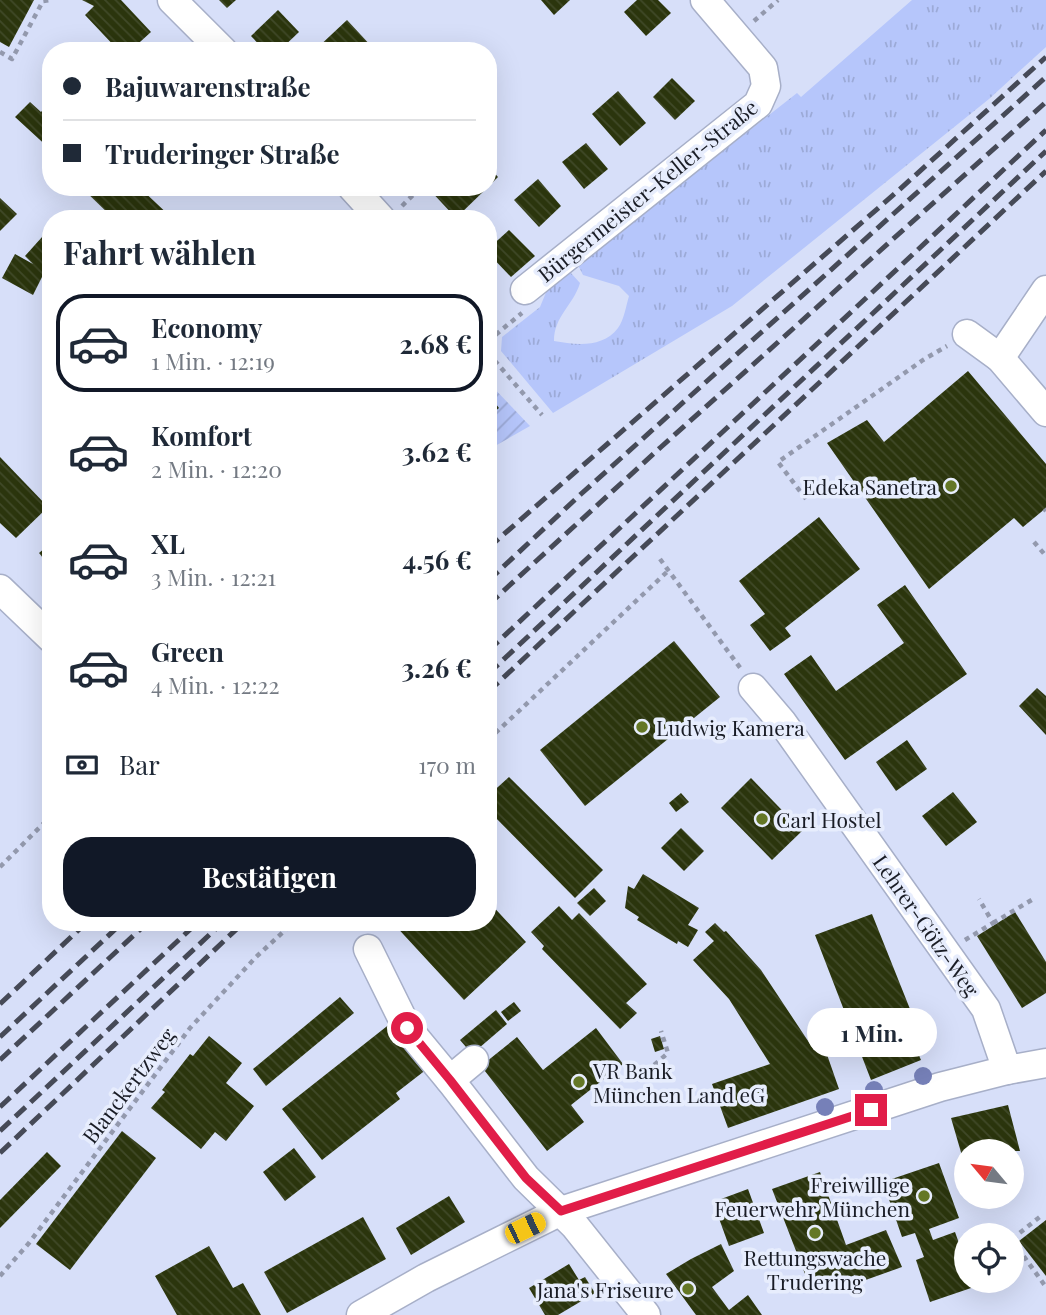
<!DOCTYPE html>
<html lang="de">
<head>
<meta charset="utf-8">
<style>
	body { margin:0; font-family:"Playfair Display",serif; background:#f6f6f7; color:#1f2937; height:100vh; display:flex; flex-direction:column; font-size:26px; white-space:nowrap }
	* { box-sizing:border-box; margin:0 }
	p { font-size:23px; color:#747a83 }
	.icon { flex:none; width:38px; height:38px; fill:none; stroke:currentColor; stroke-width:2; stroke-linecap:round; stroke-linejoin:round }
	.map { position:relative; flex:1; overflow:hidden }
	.panel { position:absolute; left:42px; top:210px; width:455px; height:721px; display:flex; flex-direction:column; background:#fff; border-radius:28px; box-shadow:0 7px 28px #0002 }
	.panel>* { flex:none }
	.guide { position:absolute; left:42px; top:42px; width:455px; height:154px; border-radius:28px; box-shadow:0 7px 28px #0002; display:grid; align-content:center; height:154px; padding:0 21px; background:#fff }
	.needle { width:46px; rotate:299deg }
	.controls { position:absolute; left:954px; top:1139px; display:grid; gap:14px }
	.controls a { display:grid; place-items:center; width:70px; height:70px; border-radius:50%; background:#fff; box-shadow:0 7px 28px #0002; font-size:35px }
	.end { position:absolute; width:32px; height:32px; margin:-16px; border:9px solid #e11d48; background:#fff; box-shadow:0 0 0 4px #fff }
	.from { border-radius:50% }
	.bubble { position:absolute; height:49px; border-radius:24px; background:#fff; box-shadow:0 7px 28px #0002; font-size:23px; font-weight:700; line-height:49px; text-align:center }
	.car { position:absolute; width:21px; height:42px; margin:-21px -10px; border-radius:9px; box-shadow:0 0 5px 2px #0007; background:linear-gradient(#f5c518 24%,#345 0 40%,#f5c518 0 76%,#345 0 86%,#f5c518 0) }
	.guide b { display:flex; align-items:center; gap:24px; height:66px; font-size:26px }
	.guide b+b { border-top:2px solid #e0e1e3 }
	.guide i { width:18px; height:18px; background:#1f2937 }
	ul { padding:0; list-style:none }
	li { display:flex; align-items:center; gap:21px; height:98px; margin:0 14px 10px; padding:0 7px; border:4px solid transparent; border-radius:28px }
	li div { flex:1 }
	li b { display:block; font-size:26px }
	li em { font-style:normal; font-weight:700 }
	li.active { border-color:#111827 }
	li>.icon { width:63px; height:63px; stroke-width:1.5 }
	h2 { padding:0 21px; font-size:32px; line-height:84px }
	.pay { display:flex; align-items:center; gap:18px; height:77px; padding:0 21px; font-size:26px }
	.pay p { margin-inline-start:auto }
	.button { display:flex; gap:14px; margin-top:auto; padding:14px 21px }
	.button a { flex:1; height:80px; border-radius:28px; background:#111827; color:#fff; font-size:28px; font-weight:700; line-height:80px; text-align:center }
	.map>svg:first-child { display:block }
	.grass { fill:url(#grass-tufts) }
	.garden { fill:url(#garden-furrows) }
	.building { fill:url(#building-back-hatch) }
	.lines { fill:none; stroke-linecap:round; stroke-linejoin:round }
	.minor-casing { stroke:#a7afc8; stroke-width:31 }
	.path { stroke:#9399ad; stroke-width:4.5; stroke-dasharray:5 5; stroke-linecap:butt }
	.minor { stroke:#fff; stroke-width:28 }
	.rail { stroke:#464a57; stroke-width:5; stroke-dasharray:14 7; stroke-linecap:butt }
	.tree { fill:#7680b8 }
	.route { stroke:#e11d48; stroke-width:9 }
	.poi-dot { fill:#647726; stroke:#e7edfd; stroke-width:2.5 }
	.labels { text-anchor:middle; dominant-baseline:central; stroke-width:7; stroke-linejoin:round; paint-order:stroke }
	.street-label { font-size:21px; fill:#191c25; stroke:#e7edfd }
	.poi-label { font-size:21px; fill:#191c25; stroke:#e7edfd; text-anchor:end }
</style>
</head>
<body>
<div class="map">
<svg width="1046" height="1315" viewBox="0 0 1046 1315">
	<defs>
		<pattern id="grass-tufts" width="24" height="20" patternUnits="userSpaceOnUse" patternTransform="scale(1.75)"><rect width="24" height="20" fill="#b6c6fb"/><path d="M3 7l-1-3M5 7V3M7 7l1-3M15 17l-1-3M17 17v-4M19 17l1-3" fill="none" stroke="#9caad7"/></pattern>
		<pattern id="garden-furrows" width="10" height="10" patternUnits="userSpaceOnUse" patternTransform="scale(1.75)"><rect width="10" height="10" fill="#b6c6fb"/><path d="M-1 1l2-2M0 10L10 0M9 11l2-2" fill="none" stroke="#9caad7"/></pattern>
		<pattern id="building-back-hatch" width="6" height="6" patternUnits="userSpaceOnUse" patternTransform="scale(1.75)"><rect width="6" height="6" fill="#2b350d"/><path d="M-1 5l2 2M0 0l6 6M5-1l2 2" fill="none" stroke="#404928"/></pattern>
	</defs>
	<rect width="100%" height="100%" fill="#d7dff9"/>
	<!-- grass -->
	<path class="grass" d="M 912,0 L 1046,0 L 1046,47 L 989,99 L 732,306 L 553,413 L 501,351 L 502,337 L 540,307 L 547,290 L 570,272 L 580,283 C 573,306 554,316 554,341 C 576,345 603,348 618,328 C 624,320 626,306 629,296 L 619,286 L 583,275 L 578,265 L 797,93 L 801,97 Z"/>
	<!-- garden -->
	<polygon class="garden" points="488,382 530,426 488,450"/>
	<!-- building -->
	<g class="building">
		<polygon points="0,0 34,0 9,47 0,42"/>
		<polygon points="82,0 121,0 151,32 130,51 119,51 85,15 94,6"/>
		<polygon points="219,0 236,0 227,8"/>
		<polygon points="541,0 570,0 554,15"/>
		<polygon points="637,0 658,0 671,13 646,36 624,12"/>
		<polygon points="278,10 299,32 279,51 265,51 251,36"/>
		<polygon points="347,20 373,48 370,51 300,51 308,44 315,50"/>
		<polygon points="672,78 695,101 675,120 653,97"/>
		<polygon points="618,91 646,123 620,146 592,114"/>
		<polygon points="51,101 51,150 15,117 30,102 41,112"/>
		<polygon points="586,143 608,169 584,189 562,162"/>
		<polygon points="488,166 498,177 488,187"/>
		<polygon points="538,179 561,206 539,227 514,200"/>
		<polygon points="81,187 139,187 173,219 114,219"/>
		<polygon points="427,187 488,187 456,218"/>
		<polygon points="0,198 17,214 0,231"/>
		<polygon points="51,227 51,279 44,273 33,295 2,278 15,254 33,264 25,256"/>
		<polygon points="509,230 535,256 511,277 488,253 488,249"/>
		<polygon points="968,371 1046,464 1046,508 1023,527 1014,518 929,589 827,443 867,420 884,442"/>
		<polygon points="488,394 499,408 488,417"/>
		<polygon points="0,457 48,507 16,538 0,523"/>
		<polygon points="819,517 860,569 785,628 791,636 770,651 750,625 765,614 739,581"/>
		<polygon points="51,543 51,568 39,553"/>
		<polygon points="905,585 967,674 845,760 784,674 811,655 836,691 904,643 877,605"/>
		<polygon points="674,641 720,697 585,806 540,750"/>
		<polygon points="1037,688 1046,696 1046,735 1019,706"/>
		<polygon points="907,740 927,769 896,791 876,762"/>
		<polygon points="509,777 603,870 575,898 488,810 488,796"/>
		<polygon points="751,778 802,831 772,860 721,808"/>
		<polygon points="953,792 977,822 946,846 922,816"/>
		<polygon points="681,793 689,802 676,812 669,803"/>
		<polygon points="681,828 704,851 684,871 661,848"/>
		<polygon points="643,874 699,908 688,925 698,930 688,947 678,941 677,944 637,920 639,917 625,908 628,886 634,889"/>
		<polygon points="594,888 606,901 590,916 577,903"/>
		<polygon points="488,901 526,942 464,1000 392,922 488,922"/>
		<polygon points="559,906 572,920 579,913 647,984 626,1003 637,1013 620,1029 542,949 544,946 531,932"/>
		<polygon points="1015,912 1046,962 1046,993 1022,1008 977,936"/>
		<polygon points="872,914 916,1024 907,1028 921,1060 871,1080 815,935"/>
		<polygon points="715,923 724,932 726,931 761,970 814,1050 824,1046 839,1089 728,1128 712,1084 770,1064 729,999 693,960 714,941 705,932"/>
		<polygon points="340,997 354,1013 266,1086 253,1069"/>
		<polygon points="514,1002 521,1011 508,1021 501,1012"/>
		<polygon points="496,1010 507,1024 472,1054 460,1040"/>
		<polygon points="391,1023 427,1069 396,1093 400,1099 322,1160 282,1109"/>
		<polygon points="596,1028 623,1064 571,1105 584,1122 547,1151 481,1066 517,1037 543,1070"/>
		<polygon points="209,1036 242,1063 226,1083 254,1106 226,1141 215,1132 201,1149 151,1108 165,1092 162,1090 190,1054 193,1056"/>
		<polygon points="660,1036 664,1049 655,1052 651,1039"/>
		<polygon points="1008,1105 1020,1151 966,1152 965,1166 951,1118"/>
		<polygon points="122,1131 156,1158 70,1270 36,1244"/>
		<polygon points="294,1148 316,1177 285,1201 263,1172"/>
		<polygon points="47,1152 61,1166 0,1228 0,1200"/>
		<polygon points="1012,1159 1021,1187 1012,1189"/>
		<polygon points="939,1163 959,1218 929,1229 933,1240 955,1232 966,1263 966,1281 972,1281 974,1287 930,1302 916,1260 924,1257 915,1233 902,1237 883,1182"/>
		<polygon points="820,1172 846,1245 886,1230 902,1267 860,1282 855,1275 812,1292 772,1189"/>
		<polygon points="748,1189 764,1233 729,1246 713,1202"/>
		<polygon points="449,1196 465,1222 411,1255 396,1228"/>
		<polygon points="363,1217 386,1259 287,1313 264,1272"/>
		<polygon points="1046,1220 1046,1276 1019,1241"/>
		<polygon points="721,1244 734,1271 712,1287 729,1310 748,1295 762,1315 696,1315 666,1274 691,1259"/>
		<polygon points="209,1246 233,1288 243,1283 261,1315 177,1315 155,1276"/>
		<polygon points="569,1264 579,1280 585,1277 595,1293 558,1315 545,1315 529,1288"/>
	</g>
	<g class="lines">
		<defs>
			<g id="minor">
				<polyline points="172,0 223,51"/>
				<polyline points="352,187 381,219"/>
				<polyline points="525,290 758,104 766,86 763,68 705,0"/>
				<polyline points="967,334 1000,358 1046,412"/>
				<polyline points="1000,358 1046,290"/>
				<polyline points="0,589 51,638"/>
				<polyline points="753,688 782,722 986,1009 1007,1070"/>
				<polyline points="368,949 407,1028 450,1080 526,1178 575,1226 646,1315"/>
				<polyline points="450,1080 474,1060"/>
				<polyline points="361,1315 426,1278 561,1211 940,1087 1007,1070 1046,1063"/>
			</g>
		</defs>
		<!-- minor casing -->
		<use href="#minor" class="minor-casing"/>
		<!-- path -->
		<g class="path">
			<polyline points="754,21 778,0"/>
			<polyline points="0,52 12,59 43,1 50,0"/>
			<polyline points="402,206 421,187"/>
			<polyline points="488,341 522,313"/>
			<polyline points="488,353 542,415"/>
			<polyline points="806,499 778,462 923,360 947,346"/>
			<polyline points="1044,509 1046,511"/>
			<polyline points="1034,542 1046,556"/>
			<polyline points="660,559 741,669"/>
			<polyline points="488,740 669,570"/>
			<polyline points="0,867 51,816"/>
			<polyline points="993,923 1035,898"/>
			<polyline points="965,940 993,923 979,899"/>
			<polyline points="639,1078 668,1053 661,1031"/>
			<polyline points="1012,1239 1041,1216"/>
			<polyline points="1012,1240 1046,1287"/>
			<polyline points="0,1276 29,1243 190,1028 256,957 294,922"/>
		</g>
		<!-- minor -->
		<use href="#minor" class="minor"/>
		<!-- rail -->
		<g class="rail">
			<polyline points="488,548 899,190 1046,57"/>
			<polyline points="488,581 581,494 1046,77"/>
			<polyline points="488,605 661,447 1046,102"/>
			<polyline points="488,651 1046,130"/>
			<polyline points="488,674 1046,151"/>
			<polyline points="488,692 1046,171"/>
			<polyline points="0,1004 87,922"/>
			<polyline points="0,1037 123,922"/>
			<polyline points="0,1060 148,922"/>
			<polyline points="0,1107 198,922"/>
			<polyline points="0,1131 223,922"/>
			<polyline points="0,1153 244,922"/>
		</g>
	</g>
	<!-- trees -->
	<g class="tree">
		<circle cx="923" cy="1076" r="9"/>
		<circle cx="874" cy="1090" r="9"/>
		<circle cx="825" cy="1107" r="9"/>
	</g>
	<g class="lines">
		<!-- route -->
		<polyline class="route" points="407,1028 450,1080 526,1178 561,1211 871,1110"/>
	</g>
	<!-- markers -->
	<g class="poi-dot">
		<circle cx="951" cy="486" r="7"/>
		<circle cx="642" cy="727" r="7"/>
		<circle cx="762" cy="819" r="7"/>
		<circle cx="579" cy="1082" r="7"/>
		<circle cx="924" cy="1196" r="7"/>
		<circle cx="815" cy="1233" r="7"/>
		<circle cx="688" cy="1289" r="7"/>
	</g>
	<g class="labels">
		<!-- street labels -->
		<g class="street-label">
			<text transform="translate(647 190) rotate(-39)">Bürgermeister-Keller-Straße</text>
			<text transform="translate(927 925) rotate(55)">Lehrer-Götz-Weg</text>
			<text transform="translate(128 1085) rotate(-53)">Blanckertzweg</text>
		</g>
		<!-- poi labels -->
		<g class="poi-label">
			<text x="937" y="486">Edeka Sanetra</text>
			<text x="656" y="727" text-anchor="start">Ludwig Kamera</text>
			<text x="776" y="819" text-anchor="start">Carl Hostel</text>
			<text x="593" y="1070" text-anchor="start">VR Bank<tspan x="593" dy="24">München Land eG</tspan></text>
			<text x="910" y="1184">Freiwillige<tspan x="910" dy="24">Feuerwehr München</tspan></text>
			<text x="815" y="1257" text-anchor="middle">Rettungswache<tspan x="815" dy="24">Trudering</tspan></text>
			<text x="674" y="1289">Jana's Friseure</text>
		</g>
	</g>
</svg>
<div class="controls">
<a><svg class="needle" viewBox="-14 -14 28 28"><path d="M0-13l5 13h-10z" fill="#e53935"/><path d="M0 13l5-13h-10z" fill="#747a83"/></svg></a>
<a><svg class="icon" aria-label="locate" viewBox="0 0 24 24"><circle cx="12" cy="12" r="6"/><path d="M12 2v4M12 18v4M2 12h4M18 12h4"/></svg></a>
</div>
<i class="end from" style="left:407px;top:1028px"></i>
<i class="end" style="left:871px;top:1110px"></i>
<div class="bubble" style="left:807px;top:1008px;width:130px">1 Min.</div>
<i class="car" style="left:525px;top:1228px;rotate:64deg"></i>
<div class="guide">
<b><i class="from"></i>Bajuwarenstraße</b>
<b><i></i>Truderinger Straße</b>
</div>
<section class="panel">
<h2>Fahrt wählen</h2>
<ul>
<li class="active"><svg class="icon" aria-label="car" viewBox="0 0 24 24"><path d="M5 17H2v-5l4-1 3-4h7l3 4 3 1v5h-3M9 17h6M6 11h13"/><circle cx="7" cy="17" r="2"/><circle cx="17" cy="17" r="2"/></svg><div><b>Economy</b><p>1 Min. · 12:19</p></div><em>2.68 €</em></li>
<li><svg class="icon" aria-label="car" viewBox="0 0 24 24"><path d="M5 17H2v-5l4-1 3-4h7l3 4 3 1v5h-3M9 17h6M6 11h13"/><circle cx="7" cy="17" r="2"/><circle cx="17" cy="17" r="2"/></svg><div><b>Komfort</b><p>2 Min. · 12:20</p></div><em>3.62 €</em></li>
<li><svg class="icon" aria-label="car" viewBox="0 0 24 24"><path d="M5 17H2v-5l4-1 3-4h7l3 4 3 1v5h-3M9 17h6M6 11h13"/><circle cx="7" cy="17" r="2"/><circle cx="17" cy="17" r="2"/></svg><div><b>XL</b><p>3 Min. · 12:21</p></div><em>4.56 €</em></li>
<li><svg class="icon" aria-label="car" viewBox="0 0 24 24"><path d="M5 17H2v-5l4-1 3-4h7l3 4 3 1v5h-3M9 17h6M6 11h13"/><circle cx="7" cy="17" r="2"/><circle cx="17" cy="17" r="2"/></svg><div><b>Green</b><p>4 Min. · 12:22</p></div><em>3.26 €</em></li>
</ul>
<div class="pay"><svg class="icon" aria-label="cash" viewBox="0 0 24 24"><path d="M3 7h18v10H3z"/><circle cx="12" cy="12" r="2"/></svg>Bar<p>170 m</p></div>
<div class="button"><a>Bestätigen</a></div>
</section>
</div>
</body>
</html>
